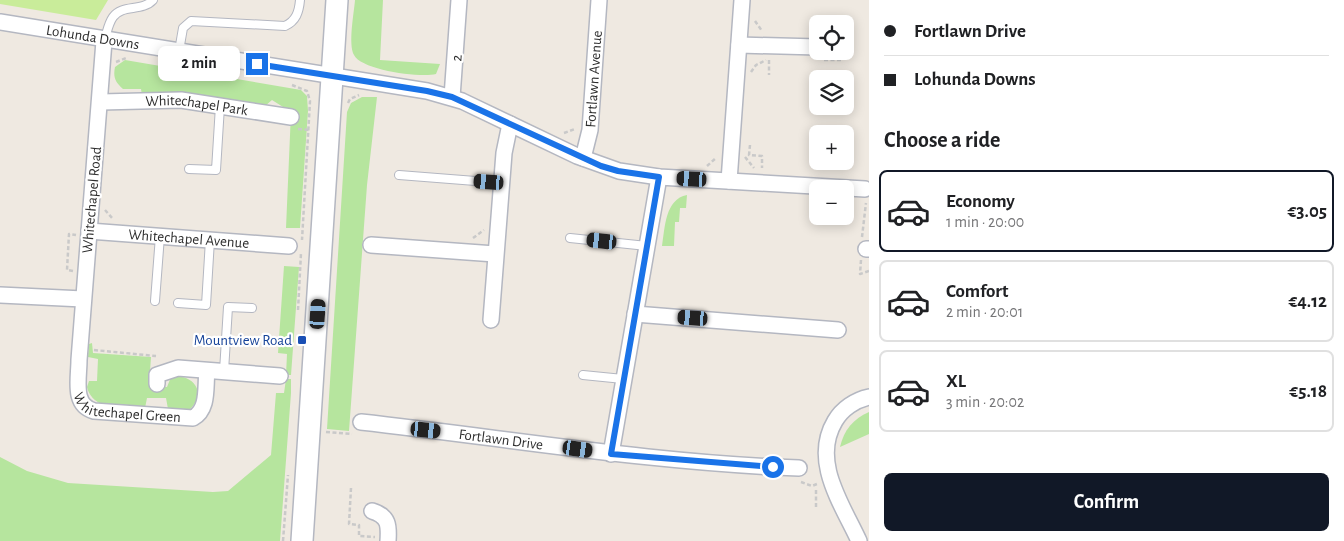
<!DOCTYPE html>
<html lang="en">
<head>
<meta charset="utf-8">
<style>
	body { margin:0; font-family:"Alegreya Sans",sans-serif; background:#f2f2f2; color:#202124; height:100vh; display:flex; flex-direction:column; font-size:19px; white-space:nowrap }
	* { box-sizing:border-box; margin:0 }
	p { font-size:16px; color:#757577 }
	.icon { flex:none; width:28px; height:28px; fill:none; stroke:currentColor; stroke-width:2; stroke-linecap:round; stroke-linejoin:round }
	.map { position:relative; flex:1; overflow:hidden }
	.side { display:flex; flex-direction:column; background:#fff; width:475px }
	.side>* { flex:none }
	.top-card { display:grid; align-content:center; height:110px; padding:0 15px; background:#fff }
	.controls { position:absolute; left:809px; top:15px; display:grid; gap:10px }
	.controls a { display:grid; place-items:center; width:45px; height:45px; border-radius:8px; background:#fff; box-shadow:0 2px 12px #0003; font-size:25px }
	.end { position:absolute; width:22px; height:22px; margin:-11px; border:6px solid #1a73e8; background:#fff; box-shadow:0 0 0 2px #fff }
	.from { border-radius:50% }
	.bubble { position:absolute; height:35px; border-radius:8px; background:#fff; box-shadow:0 2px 12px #0003; font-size:16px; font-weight:700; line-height:35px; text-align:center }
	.car { position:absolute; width:15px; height:30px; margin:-15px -8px; border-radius:6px; box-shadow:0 0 4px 1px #0007; background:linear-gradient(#222 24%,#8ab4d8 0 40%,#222 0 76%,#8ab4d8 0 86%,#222 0) }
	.top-card b { display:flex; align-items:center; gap:18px; height:48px; font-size:19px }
	.top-card b+b { border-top:1px solid #e0e0e0 }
	.top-card i { width:12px; height:12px; background:#202124 }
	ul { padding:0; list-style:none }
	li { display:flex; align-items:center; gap:15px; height:82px; margin:0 10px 8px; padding:0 5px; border:2px solid #e0e0e0; border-radius:8px }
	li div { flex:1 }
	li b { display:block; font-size:19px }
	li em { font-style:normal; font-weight:700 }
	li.active { border-color:#111827 }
	li>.icon { width:45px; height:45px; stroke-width:1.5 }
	h2 { padding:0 15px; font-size:22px; line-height:60px }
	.cta { display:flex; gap:10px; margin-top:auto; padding:10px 15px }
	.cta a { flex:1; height:58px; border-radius:8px; background:#111827; color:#fff; font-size:20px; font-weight:700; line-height:58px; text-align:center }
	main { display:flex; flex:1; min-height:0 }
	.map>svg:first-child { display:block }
	.green { fill:#b6e59e }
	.pitch { fill:#c9ec9a }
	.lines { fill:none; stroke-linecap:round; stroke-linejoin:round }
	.lane-casing { stroke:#b4b7c1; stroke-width:10 }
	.street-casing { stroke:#b4b7c1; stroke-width:18 }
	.secondary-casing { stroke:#b4b7c1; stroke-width:24 }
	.path { stroke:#c9c9c9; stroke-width:2.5; stroke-dasharray:4 2.5; stroke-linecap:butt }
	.lane { stroke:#fff; stroke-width:8 }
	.street { stroke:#fff; stroke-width:15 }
	.secondary { stroke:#fff; stroke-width:21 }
	.route { stroke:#1a73e8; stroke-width:6 }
	.transit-dot { fill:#1a4fb4; stroke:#fff; stroke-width:2 }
	.labels { text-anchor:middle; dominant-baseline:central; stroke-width:4.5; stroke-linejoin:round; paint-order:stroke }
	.street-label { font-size:15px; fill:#2e2e2e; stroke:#fff }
	.transit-label { font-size:15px; fill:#164399; stroke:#fff; text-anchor:end }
</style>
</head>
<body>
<main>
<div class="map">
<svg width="869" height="541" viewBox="0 0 869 541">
	<rect width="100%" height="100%" fill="#efe9e1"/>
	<!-- green -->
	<g class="green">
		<path d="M 355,0 L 383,0 L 380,60 L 440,64 L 436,74 C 420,78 361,70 354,55 C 348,44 354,13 355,0 Z"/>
		<path d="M 125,60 L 301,90 L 307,96 L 308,111 L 300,228 L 286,228 L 291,112 L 272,100 L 265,106 L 142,95 L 141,89 L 123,89 C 115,82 113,77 115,67 Z"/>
		<polygon points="362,97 377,97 367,185 349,431 327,429 347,112 351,103"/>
		<path d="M 687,195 L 686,208 L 680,208 L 679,222 L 675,222 L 674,246 L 662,246 C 665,228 665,199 687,195 Z"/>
		<polygon points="284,266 299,267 291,375 286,375 287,354 278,353"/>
		<path d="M 92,343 L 93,353 L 151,357 L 149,386 L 167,387 L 171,377 C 194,373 208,394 189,410 L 168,409 L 166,398 L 147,398 L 145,408 L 103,405 C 95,401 89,396 87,387 L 89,381 L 97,381 L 98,359 L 88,357 L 89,344 Z"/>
		<polygon points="286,379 291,379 291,393 280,541 0,541 0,457 27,471 68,483 213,492 228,491 271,455 276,393 284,393"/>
		<path d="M 869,412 L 869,434 L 840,447 C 844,430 853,419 869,412 Z"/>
	</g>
	<!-- pitch -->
	<polygon class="pitch" points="0,0 108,0 96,20 0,4"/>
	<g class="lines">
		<defs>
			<g id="lane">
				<path d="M 104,41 C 107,33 108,24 113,17 C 122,4 142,12 153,0"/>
				<path d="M 179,51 L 183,28 L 191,21 L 285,26 C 296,21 299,12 300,0"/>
				<polyline points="189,169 216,170 220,106"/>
				<polyline points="399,175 501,183"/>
				<polyline points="570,238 647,246"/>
				<polyline points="155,301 160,236"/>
				<polyline points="178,303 206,305 210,240"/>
				<polyline points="224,371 228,307 252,308"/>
				<polyline points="583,375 623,379"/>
			</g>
			<g id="street">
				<path id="s1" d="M 0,22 L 427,91 L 462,101 L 577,156 L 619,171 L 659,177 L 865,189"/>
				<path id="s2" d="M 104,41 L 79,360 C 79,379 72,405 94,411 L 193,418 C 209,409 205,387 207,371"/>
				<polyline points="739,45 818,47"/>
				<polyline points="452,97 459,0"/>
				<path id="s3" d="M 101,102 L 181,100 L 291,117"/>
				<path id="s4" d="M 583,158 L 590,130 L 599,0"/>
				<polyline points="729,181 742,0"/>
				<path id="s5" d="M 89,231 L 289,246"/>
				<polyline points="371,245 495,254"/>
				<polyline points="866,249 869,249"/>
				<polyline points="0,295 83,299"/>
				<polyline points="635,314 838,330"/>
				<polyline points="491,320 504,153 510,124"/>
				<polyline points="157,384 157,375 178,368 280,376"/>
				<path id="s6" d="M 361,422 C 507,438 652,463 799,468"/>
				<polyline points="611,454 659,177"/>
				<path d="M 372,511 C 389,516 389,526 388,541"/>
				<path d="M 859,541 C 842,504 811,461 835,421 C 842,409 855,400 869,397"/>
			</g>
			<polyline id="secondary" points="302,541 337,0"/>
		</defs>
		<!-- lane casing -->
		<use href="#lane" class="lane-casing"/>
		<!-- street casing -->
		<use href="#street" class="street-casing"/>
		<!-- secondary casing -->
		<use href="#secondary" class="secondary-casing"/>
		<!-- path -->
		<g class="path">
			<polyline points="755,21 762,31"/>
			<polyline points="769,60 769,75"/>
			<polyline points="824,60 841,60 842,51"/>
			<polyline points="116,62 126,58"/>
			<polyline points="751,72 756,65 766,60"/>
			<polyline points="292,85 307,91 310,101 302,240"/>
			<polyline points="348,103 350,99 359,95"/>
			<polyline points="298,129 309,130"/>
			<polyline points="564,133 575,129"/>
			<polyline points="750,145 749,155 762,156 762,168"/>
			<polyline points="745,157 754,168"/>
			<polyline points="707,166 716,158"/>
			<polyline points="105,210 113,219"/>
			<polyline points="862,237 866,203"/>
			<polyline points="473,238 484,230"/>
			<polyline points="861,260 860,274 869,271"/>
			<polyline points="73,271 67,270 69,234 76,235"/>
			<polyline points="298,310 301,253"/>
			<polyline points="94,350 156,356"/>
			<polyline points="326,432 352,434"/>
			<polyline points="801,482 812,486 817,484"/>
			<polyline points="351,488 349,524 359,525 359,536 375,537"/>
			<polyline points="816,507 816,490"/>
			<polyline points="283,541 288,475"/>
		</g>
		<!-- lane -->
		<use href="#lane" class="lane"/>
		<!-- street -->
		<use href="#street" class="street"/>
		<!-- secondary -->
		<use href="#secondary" class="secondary"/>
	</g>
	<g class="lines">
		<!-- route -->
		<polyline class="route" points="257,64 427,91 452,97 601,166 618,171 659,177 611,454 773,467"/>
	</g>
	<!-- markers -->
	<rect class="transit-dot" x="297" y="335" width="10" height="10" rx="2.5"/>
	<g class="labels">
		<!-- street labels -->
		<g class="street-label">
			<text stroke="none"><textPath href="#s1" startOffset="94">Lohunda Downs</textPath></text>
			<text transform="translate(457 58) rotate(-86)">2</text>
			<text stroke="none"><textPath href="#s4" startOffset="80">Fortlawn Avenue</textPath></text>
			<text stroke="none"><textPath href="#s3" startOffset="96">Whitechapel Park</textPath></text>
			<text transform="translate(92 200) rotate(-85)">Whitechapel Road</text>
			<text stroke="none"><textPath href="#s5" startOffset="100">Whitechapel Avenue</textPath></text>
			<text stroke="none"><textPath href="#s2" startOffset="409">Whitechapel Green</textPath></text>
			<text stroke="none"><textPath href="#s6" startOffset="141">Fortlawn Drive</textPath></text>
		</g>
		<!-- transit labels -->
		<g class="transit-label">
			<text x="292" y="340">Mountview Road</text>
		</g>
	</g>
</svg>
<div class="controls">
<a><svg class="icon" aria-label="locate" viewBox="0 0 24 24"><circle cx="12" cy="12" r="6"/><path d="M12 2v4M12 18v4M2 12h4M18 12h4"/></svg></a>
<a><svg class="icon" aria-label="layers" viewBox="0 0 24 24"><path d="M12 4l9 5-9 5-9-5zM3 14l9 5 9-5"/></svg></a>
<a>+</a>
<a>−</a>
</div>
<i class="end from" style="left:773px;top:467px"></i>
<i class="end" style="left:257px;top:64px"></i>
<div class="bubble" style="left:158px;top:46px;width:82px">2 min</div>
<i class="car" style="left:692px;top:179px;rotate:273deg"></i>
<i class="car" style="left:489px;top:182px;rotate:274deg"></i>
<i class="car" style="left:602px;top:241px;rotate:276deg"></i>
<i class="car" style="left:318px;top:314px;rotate:4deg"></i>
<i class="car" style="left:693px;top:318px;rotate:274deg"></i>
<i class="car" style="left:426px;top:430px;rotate:96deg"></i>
<i class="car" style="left:578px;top:449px;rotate:98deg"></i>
</div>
<section class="side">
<div class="top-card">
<b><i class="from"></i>Fortlawn Drive</b>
<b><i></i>Lohunda Downs</b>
</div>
<h2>Choose a ride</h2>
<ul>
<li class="active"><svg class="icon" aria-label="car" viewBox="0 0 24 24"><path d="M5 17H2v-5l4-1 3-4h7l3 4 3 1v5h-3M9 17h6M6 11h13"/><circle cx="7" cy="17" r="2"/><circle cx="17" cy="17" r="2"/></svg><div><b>Economy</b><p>1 min · 20:00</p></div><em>€3.05</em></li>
<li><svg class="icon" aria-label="car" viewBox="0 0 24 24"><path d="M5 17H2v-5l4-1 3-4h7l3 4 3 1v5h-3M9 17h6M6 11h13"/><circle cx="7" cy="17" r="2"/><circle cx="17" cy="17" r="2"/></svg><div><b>Comfort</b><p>2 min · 20:01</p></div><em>€4.12</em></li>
<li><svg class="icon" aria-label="car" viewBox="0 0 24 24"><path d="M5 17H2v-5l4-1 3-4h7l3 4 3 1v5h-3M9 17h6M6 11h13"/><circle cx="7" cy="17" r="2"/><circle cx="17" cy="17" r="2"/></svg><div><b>XL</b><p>3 min · 20:02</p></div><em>€5.18</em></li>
</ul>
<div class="cta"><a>Confirm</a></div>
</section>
</main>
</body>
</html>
